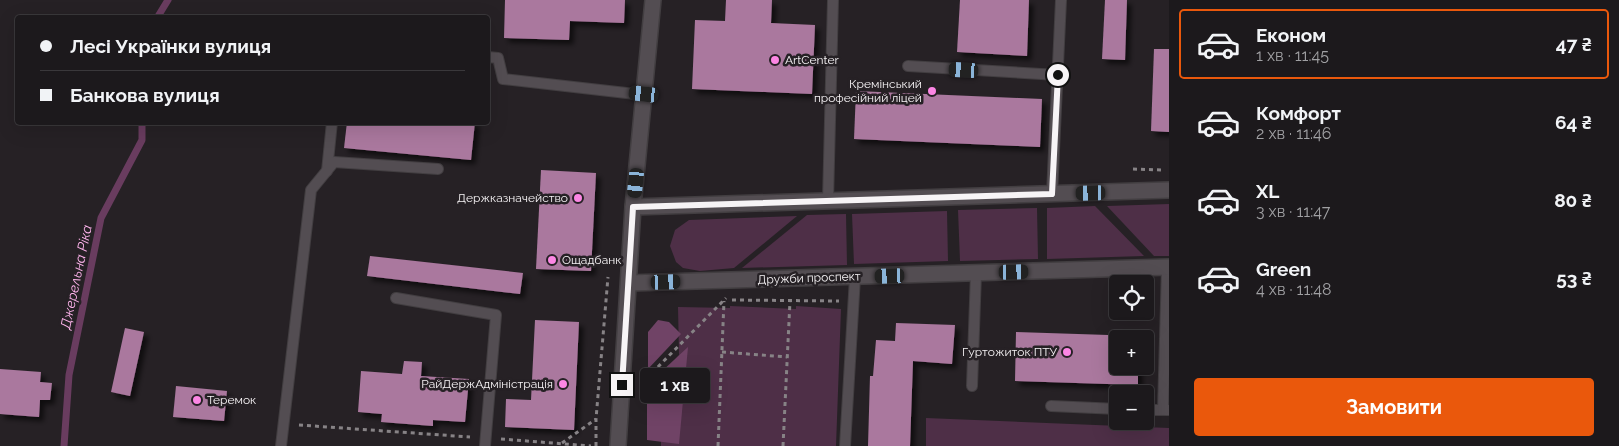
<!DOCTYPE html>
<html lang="uk">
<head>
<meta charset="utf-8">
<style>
	body { margin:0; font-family:Raleway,sans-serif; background:#252225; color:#f1f3f6; height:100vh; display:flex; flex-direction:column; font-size:19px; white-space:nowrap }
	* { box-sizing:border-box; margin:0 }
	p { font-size:16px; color:#a0a0a3 }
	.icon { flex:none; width:28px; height:28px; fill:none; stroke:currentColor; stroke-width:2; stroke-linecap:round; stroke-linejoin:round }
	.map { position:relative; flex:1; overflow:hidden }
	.details { display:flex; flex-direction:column; background:#1c191c; width:450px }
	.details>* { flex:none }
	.top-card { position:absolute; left:15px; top:15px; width:475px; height:110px; border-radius:5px; box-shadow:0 5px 20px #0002,0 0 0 1px #3a383b; display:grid; align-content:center; height:110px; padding:0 25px; background:#1c191c }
	.controls { position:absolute; left:1109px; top:275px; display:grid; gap:10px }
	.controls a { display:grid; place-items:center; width:45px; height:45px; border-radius:5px; background:#1c191c; box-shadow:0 5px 20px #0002,0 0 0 1px #3a383b; font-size:25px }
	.end { position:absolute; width:22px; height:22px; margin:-11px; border:6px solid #f7f4f6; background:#111; box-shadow:0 0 0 2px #111 }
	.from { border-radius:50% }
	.bubble { position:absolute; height:35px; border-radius:5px; background:#1c191c; box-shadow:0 5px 20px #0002,0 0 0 1px #3a383b; font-size:16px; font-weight:700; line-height:35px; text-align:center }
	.car { position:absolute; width:15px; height:30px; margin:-15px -8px; border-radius:6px; box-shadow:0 0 4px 1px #0007; background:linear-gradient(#222 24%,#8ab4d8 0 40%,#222 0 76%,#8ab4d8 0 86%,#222 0) }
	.top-card b { display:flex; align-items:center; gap:18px; height:48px; font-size:19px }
	.top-card b+b { border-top:1px solid #3a383b }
	.top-card i { width:12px; height:12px; background:#f1f3f6 }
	ul { padding:9px 0 0; list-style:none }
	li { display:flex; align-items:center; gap:15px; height:70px; margin:0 10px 8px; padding:0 15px; border:2px solid transparent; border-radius:5px }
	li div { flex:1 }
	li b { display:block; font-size:19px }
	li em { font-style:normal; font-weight:700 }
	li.selected { border-color:#ea580c }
	li>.icon { width:45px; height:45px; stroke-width:1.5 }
	.button { display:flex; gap:10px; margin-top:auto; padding:10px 25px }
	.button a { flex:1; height:58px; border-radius:5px; background:#ea580c; color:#fff; font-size:20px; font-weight:700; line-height:58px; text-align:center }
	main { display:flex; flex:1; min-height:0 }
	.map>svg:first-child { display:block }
	.green { fill:#4e2f47 }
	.forest { fill:#704366 }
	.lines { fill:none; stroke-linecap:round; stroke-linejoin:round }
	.stream { stroke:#693c5f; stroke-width:7 }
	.building { fill:#aa789e; filter:url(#shadow) }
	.lane-casing { stroke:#423e41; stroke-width:12 }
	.street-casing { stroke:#423e41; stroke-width:18 }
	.secondary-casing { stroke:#423e41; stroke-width:18 }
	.path { stroke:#878386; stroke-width:3; stroke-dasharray:4 4; stroke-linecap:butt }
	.lane { stroke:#534d52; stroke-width:10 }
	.street { stroke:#534d52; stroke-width:15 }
	.secondary { stroke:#534d52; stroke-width:15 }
	.route { stroke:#f7f4f6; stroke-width:6 }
	.poi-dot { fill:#fc86e4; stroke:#262125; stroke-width:2 }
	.labels { text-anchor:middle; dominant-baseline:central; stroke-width:5; stroke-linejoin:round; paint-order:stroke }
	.poi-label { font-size:12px; fill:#f7f4f6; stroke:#262125; text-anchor:end }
	.street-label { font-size:12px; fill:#f7f4f6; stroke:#262125 }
	.water-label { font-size:14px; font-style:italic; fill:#fdb3eb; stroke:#262125 }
</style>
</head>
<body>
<main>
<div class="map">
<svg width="1169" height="446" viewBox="0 0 1169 446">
	<defs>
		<filter id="shadow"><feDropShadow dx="4.5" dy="4.5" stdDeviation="2.5" flood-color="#0009"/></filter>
	</defs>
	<rect width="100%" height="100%" fill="#262125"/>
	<!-- green -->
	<g class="green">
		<polygon points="1169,204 1169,256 1154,256 1107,206"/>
		<polygon points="1095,206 1144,256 1047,259 1047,208"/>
		<polygon points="1037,208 1038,259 960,261 958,210"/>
		<polygon points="947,211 948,261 854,264 852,214"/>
		<polygon points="846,214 847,265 742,268 807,215"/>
		<polygon points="797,216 734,268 700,271 683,268 676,262 670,246 675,230 689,220"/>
		<polygon points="730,306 796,309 796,306 841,309 836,446 661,446 661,375 679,355 678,307 730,308"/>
		<polygon points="926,418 1169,428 1169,446 926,446"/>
	</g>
	<!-- forest -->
	<g class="forest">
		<polygon points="658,320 669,322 681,334 648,369 648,332"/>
		<polygon points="688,347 679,444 647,440 647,385"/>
	</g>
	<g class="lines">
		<!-- stream -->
		<g class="stream">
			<polyline points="157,18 168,0"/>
			<polyline points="64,446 69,375 101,218 142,140 142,122"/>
		</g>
	</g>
	<!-- building -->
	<g class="building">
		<polygon points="505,0 625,0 624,23 570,21 569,40 504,38"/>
		<polygon points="726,0 772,0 771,23 815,25 812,94 692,89 695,20 725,21"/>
		<polygon points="960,0 1029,0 1027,56 957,52"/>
		<polygon points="1105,0 1127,0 1125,60 1102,59"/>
		<polygon points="1154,49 1169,49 1169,132 1151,131"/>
		<polygon points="856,91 1042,99 1040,147 854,139"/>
		<polygon points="347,122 475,122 471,160 344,148"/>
		<polygon points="541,170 596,173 591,271 536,269"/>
		<polygon points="370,256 523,273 520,294 367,276"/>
		<polygon points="535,320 579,322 574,430 505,427 506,399 531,400"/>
		<polygon points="896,323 955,325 952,364 913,361 910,446 868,446 870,376 873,376 876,340 895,341"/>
		<polygon points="125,328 144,332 130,396 111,392"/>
		<polygon points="1016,332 1139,336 1139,339 1118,339 1118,366 1138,366 1138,385 1015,381"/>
		<polygon points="404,361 422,362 421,376 469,379 465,422 433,420 433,426 381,422 382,414 358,412 361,371 402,374"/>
		<polygon points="0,369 41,372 40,382 52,383 50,400 40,400 39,417 0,414"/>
		<polygon points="176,386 227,391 224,421 173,417"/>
	</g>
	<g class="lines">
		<defs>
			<g id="lane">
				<polyline points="488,57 498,58 503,79 644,95"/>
				<polyline points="908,66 1058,75"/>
				<polyline points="327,171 332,122"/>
				<polyline points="1052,194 1061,0"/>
				<polyline points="828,201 833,0"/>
				<polyline points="396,298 496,315 485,446"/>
				<polyline points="972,386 976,273"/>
				<polyline points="1051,406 1118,409"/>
				<polyline points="1145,410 1168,410"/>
				<polyline points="1163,410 1167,267"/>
				<polyline points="281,446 311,190 334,162 438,169"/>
				<polyline points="845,446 855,277"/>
			</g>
			<g id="street">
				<polyline points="633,207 1169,190"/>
				<polyline points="629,283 1169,267"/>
			</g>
			<polyline id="secondary" points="618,446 633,207 653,0"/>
		</defs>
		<!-- lane casing -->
		<use href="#lane" class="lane-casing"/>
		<!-- street casing -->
		<use href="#street" class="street-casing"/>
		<!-- secondary casing -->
		<use href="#secondary" class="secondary-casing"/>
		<!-- path -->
		<g class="path">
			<polyline points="1133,169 1163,170"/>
			<polyline points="732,300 839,301"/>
			<polyline points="722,352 787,357"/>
			<polyline points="641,384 726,298"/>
			<polyline points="299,425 470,437"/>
			<polyline points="501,439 591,446"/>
			<polyline points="562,443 596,419"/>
			<polyline points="596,446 596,419 608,277"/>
			<polyline points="718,446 724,301"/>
			<polyline points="783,446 790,301"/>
		</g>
		<!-- lane -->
		<use href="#lane" class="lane"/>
		<!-- street -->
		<use href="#street" class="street"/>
		<!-- secondary -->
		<use href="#secondary" class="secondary"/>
	</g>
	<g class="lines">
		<!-- route -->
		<polyline class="route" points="622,385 633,207 1052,194 1058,75"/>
	</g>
	<!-- markers -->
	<g class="poi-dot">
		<circle cx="775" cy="60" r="5"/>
		<circle cx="932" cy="91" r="5"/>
		<circle cx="578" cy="198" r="5"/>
		<circle cx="552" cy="260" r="5"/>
		<circle cx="1067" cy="352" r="5"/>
		<circle cx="563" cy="384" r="5"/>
		<circle cx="197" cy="400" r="5"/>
	</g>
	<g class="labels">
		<!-- poi labels -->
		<g class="poi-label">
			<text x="785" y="60" text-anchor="start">ArtCenter</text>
			<text x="922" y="84">Кремінський<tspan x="922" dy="14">професійний ліцей</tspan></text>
			<text x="568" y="198">Держказначейство</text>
			<text x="562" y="260" text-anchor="start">Ощадбанк</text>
			<text x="1057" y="352">Гуртожиток ПТУ</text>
			<text x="553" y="384">РайДержАдміністрація</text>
			<text x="207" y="400" text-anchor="start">Теремок</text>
		</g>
		<!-- street labels -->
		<g class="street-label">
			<text transform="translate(809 278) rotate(-2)">Дружби проспект</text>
		</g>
		<!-- water labels -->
		<g class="water-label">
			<text transform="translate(76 277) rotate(-78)">Джерельна Ріка</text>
		</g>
	</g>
</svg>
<div class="controls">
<a><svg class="icon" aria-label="locate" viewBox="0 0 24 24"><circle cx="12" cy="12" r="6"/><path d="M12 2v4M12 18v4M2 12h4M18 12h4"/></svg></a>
<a>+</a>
<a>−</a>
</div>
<i class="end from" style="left:1058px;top:75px"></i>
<i class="end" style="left:622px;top:385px"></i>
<div class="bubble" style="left:640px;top:368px;width:70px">1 хв</div>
<i class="car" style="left:964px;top:70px;rotate:273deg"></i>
<i class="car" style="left:644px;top:94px;rotate:276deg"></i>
<i class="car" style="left:636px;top:183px;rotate:186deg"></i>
<i class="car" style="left:1091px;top:193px;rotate:269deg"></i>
<i class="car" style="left:1014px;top:272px;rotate:89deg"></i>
<i class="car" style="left:890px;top:276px;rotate:268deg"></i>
<i class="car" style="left:666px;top:282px;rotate:88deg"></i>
<div class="top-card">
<b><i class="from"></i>Лесі Українки вулиця</b>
<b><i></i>Банкова вулиця</b>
</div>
</div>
<section class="details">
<ul>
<li class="selected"><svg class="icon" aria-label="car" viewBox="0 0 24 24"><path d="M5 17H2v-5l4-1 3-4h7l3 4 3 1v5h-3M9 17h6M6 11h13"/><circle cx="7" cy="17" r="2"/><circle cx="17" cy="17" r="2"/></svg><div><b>Економ</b><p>1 хв · 11:45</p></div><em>47 ₴</em></li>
<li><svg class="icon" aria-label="car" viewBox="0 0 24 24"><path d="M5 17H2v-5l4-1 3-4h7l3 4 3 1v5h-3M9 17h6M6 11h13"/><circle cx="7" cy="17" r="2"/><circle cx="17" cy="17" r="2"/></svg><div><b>Комфорт</b><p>2 хв · 11:46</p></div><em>64 ₴</em></li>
<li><svg class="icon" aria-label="car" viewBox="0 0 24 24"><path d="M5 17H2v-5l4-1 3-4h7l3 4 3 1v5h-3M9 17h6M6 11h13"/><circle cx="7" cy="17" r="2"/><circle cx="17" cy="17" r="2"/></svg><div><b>XL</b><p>3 хв · 11:47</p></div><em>80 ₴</em></li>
<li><svg class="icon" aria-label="car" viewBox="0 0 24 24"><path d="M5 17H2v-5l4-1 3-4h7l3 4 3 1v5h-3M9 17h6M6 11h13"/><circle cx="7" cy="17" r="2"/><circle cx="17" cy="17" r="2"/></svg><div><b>Green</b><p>4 хв · 11:48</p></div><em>53 ₴</em></li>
</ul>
<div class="button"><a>Замовити</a></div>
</section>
</main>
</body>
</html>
